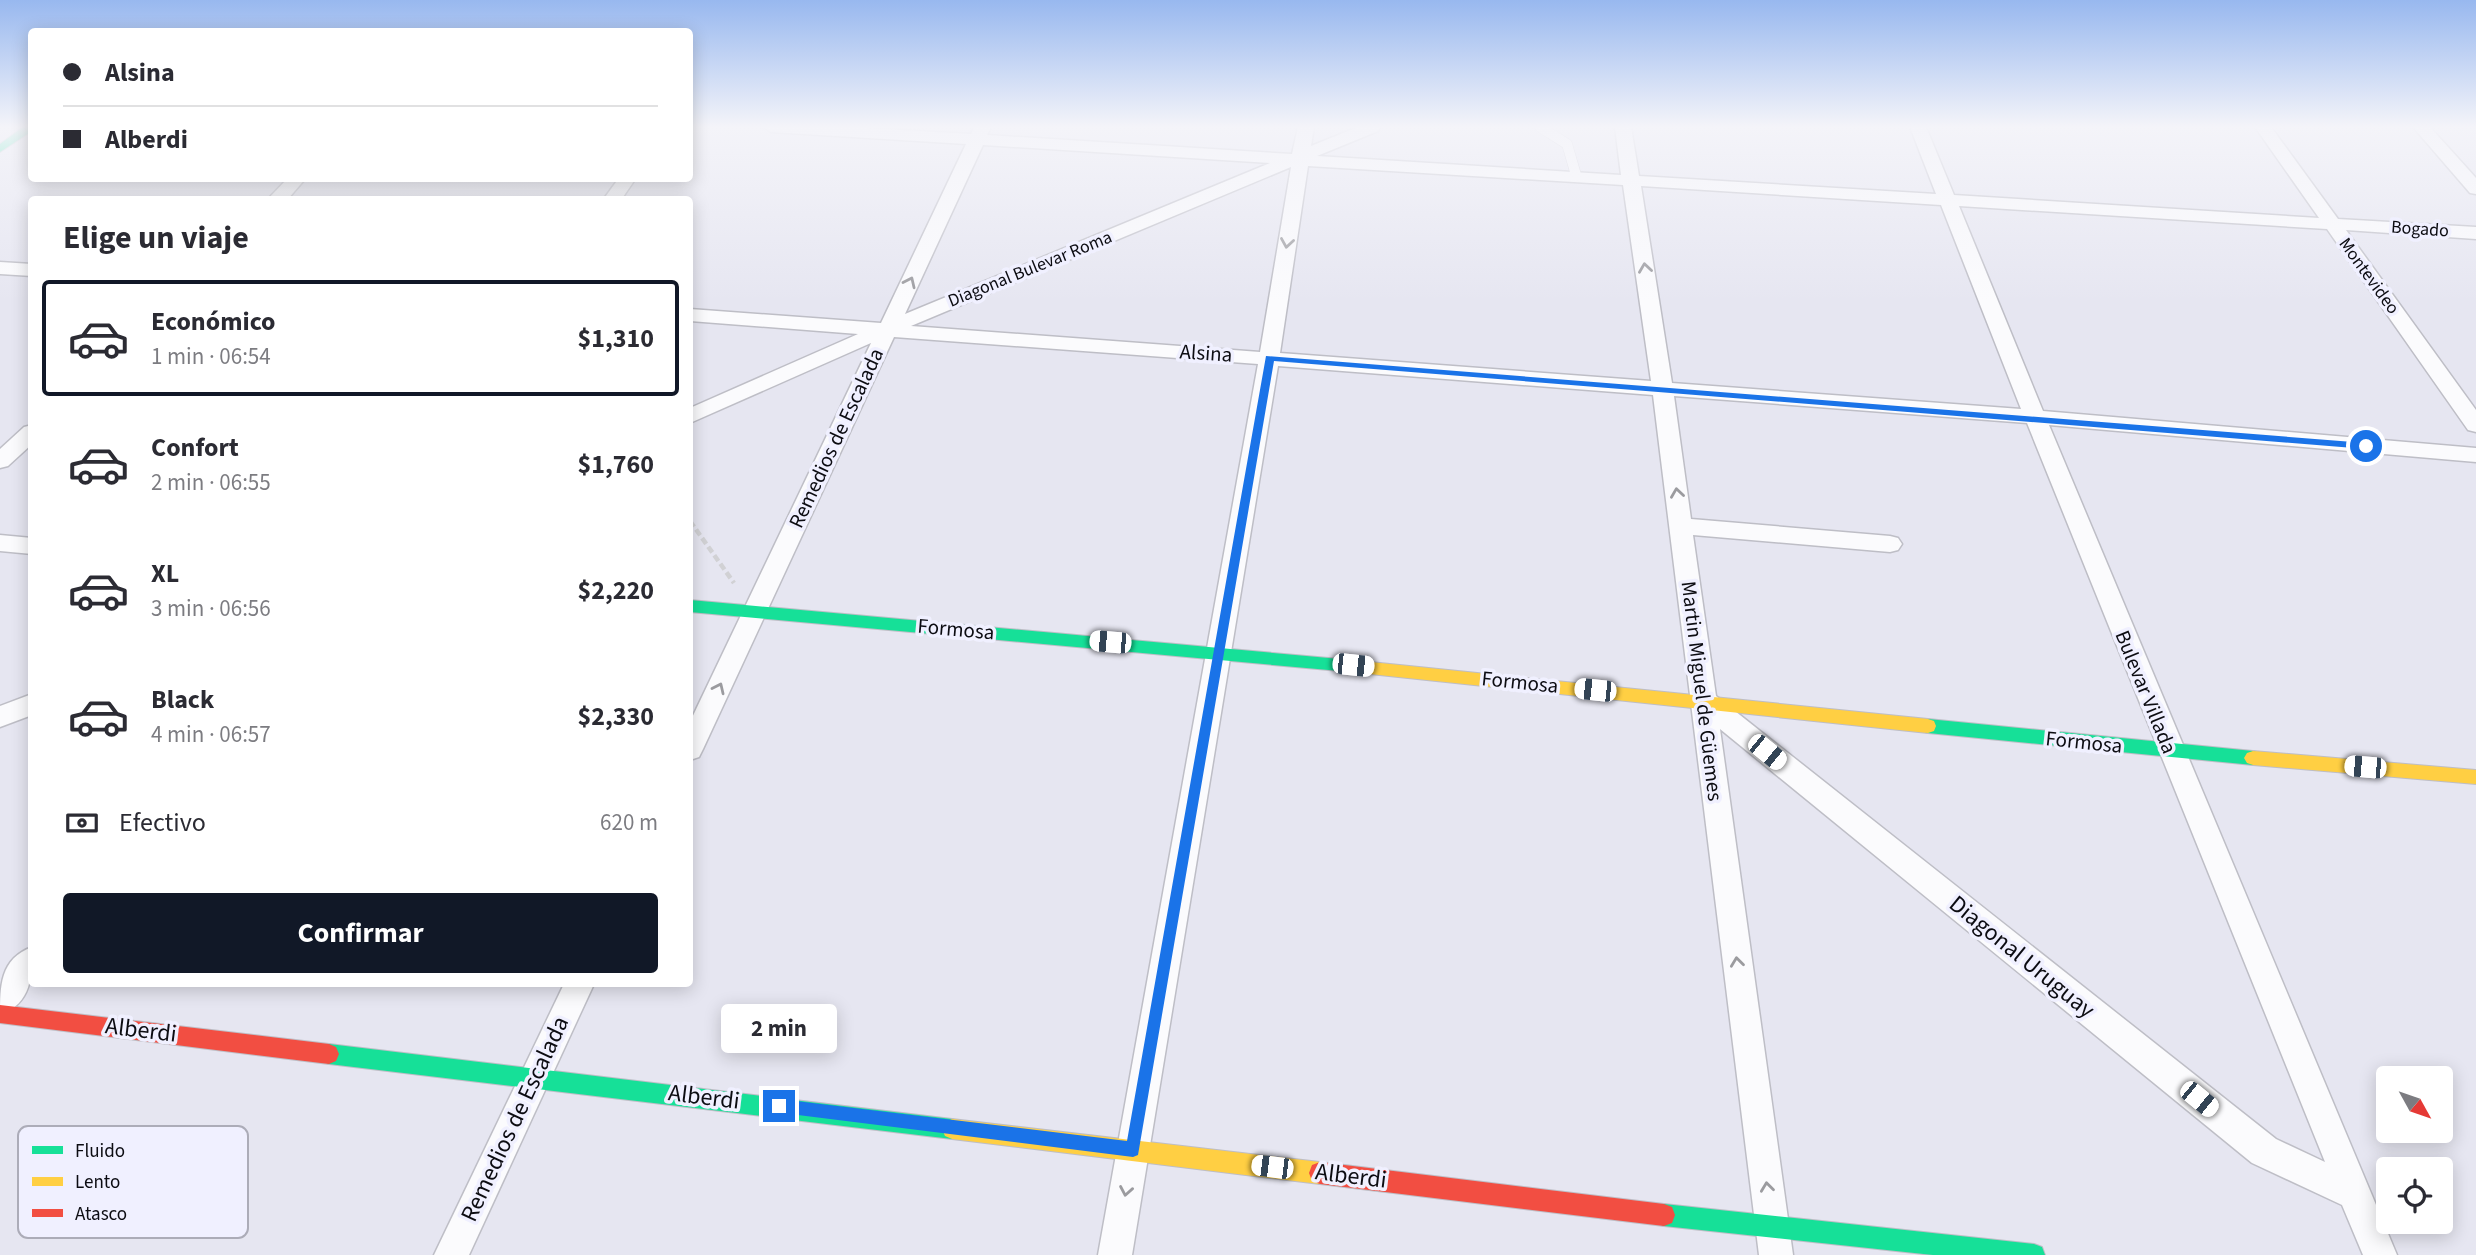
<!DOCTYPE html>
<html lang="es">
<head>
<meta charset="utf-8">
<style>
	body { margin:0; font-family:"Source Sans 3",sans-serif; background:#f2f2f3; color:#2b2b33; height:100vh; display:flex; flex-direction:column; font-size:26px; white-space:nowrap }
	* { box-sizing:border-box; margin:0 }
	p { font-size:23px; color:#7c7c81 }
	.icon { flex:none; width:38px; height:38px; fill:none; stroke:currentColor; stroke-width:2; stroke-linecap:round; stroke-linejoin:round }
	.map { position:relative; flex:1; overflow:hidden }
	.sheet { position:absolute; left:28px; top:196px; width:665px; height:791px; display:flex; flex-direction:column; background:#fff; border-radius:7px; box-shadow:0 4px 18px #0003 }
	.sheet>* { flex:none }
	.hud { position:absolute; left:28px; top:28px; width:665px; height:154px; border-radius:7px; box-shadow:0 4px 18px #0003; display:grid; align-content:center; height:154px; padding:0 35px; background:#fff }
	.needle { width:46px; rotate:130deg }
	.fabs { position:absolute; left:2376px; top:1066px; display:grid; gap:14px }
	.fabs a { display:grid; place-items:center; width:77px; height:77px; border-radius:7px; background:#fff; box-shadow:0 4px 18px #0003; font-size:35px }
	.end { position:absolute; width:32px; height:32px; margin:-16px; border:9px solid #1a73e8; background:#fff; box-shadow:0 0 0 4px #fff }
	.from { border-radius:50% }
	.bubble { position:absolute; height:49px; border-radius:7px; background:#fff; box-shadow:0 4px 18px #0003; font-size:23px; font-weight:700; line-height:49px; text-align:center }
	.car { position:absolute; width:21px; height:42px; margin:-21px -10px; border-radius:9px; box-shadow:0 0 5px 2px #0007; background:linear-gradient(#fff 24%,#345 0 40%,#fff 0 76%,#345 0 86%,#fff 0) }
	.hud b { display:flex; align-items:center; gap:24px; height:66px; font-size:26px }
	.hud b+b { border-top:2px solid #e1e1e2 }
	.hud i { width:18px; height:18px; background:#2b2b33 }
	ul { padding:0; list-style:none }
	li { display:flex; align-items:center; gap:21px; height:116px; margin:0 14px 10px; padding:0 21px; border:4px solid transparent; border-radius:7px }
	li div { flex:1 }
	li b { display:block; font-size:26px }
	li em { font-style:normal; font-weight:700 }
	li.on { border-color:#111827 }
	li>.icon { width:63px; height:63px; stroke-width:1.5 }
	h2 { padding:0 35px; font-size:32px; line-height:84px }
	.pay { display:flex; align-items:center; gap:18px; height:77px; padding:0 35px; font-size:26px }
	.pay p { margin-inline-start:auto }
	.action { display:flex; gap:14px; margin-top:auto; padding:14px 35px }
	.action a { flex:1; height:80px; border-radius:7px; background:#111827; color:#fff; font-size:28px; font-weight:700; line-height:80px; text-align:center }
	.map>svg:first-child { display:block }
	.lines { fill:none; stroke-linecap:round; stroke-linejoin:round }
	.lane-casing { stroke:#bebec6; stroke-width:11 }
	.street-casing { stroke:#bebec6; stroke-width:3 }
	.fast-casing { stroke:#bebec6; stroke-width:2 }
	.slow-casing { stroke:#bebec6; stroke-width:2 }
	.jam-casing { stroke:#bebec6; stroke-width:2 }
	.path { stroke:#d1d1d4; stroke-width:4.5; stroke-dasharray:7 3.5; stroke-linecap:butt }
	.lane { stroke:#fbfbfd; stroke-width:10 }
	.street { fill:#fbfbfd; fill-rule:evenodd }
	.fast { fill:#16e098; fill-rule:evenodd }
	.slow { fill:#ffcf43; fill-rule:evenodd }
	.jam { fill:#f24e42; fill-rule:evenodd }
	.oneway { stroke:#9b9b9f }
	.route { fill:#1a73e8 }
	.labels { text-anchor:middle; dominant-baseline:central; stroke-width:7; stroke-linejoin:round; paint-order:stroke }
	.far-street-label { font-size:18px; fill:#0c0c12; stroke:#f0f0ff }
	.street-label { font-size:21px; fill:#0c0c12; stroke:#f0f0ff }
	.near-street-label { font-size:24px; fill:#0c0c12; stroke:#f0f0ff }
	.key { fill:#f0f0ff; stroke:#acacb8; stroke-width:2 }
	.key-label { font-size:19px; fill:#0c0c12 }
</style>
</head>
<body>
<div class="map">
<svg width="2476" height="1255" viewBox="0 0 2476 1255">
	<rect width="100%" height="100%" fill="#e6e6f1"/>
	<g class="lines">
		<defs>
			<polyline id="lane" points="1540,127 1567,144 1576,175"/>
			<g id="street">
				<path d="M 763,127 L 848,127 L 971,134 L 975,127 L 991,127 L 987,135 L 1292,154 L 1298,127 L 1314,127 L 1311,146 L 1358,127 L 1380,127 L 1378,131 L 1317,156 L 1621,175 L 1615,127 L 1631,127 L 1639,176 L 1936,194 L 1910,127 L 1926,127 L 1954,195 L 2319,218 L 2255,127 L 2271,127 L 2338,219 L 2476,227 L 2476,239 L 2346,230 L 2476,410 L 2476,432 L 2468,430 L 2327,229 L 1959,206 L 2043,411 L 2476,448 L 2476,462 L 2049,425 L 2397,1255 L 2363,1255 L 2342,1205 L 2252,1163 L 1720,729 L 1793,1255 L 1759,1255 L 1653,395 L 1278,366 L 1132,1255 L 1098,1255 L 1258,364 L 894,337 L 703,749 L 699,757 L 690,760 L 690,722 L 871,343 L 690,423 L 690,408 L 858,334 L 690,321 L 690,309 L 881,323 L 966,144 L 771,132 ZM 983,145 L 1270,163 L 905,314 ZM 1308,166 L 1623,185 L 1651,381 L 1280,353 ZM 1291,167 L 1260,352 L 911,326 ZM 1641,186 L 1941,205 L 2021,409 L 1672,383 ZM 1674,396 L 2027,423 L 2325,1162 L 2276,1139 L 1716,696 L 1693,535 L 1890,552 L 1898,550 L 1902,544 L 1898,538 L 1890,536 L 1691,519 Z"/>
				<polygon points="2413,127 2430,127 2476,178 2476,194 2470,193"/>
				<polygon points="288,178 306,178 287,200 267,200"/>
				<polygon points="619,178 636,178 621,200 603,200"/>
				<polygon points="0,262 32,264 32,276 0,274"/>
				<polygon points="32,425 32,444 8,466 0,468 0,449 24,427"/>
				<polygon points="0,535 32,538 32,554 0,551"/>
				<polygon points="32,694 32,715 0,727 0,706"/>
				<path d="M 32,947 C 32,976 32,1003 0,1015 C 0,986 0,959 32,947 Z"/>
				<polygon points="564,984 594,984 469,1255 434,1255"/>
			</g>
			<g id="fast">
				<polygon points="23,127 32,127 32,131 0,152 0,144"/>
				<polygon points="690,600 1351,660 1357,662 1359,666 1357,670 1351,672 690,612"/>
				<polygon points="1928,719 2253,751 2259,753 2262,758 2259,763 2253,765 1928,733 1922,731 1920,726 1922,721"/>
				<polygon points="329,1044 952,1119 959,1122 962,1129 959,1136 952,1139 329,1064 322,1061 319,1054 322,1047"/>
				<polygon points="1664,1204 2034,1244 2042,1247 2045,1255 1933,1255 1664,1226 1656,1223 1653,1215 1656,1207"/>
			</g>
			<g id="slow">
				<polygon points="1351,660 1928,719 1934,721 1936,726 1934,731 1928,733 1351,672 1345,670 1343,666 1345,662"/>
				<polygon points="2253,751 2476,770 2476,784 2253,765 2247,763 2244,758 2247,753"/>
				<polygon points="952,1119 1320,1162 1328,1165 1331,1173 1328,1181 1320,1184 952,1139 945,1136 942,1129 945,1122"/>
			</g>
			<g id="jam">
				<polygon points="0,1005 329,1044 336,1047 339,1054 336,1061 329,1064 0,1023"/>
				<polygon points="1320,1162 1664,1204 1672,1207 1675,1215 1672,1223 1664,1226 1320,1184 1312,1181 1309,1173 1312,1165"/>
			</g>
		</defs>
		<!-- lane casing -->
		<use href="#lane" class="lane-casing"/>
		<!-- street casing -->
		<use href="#street" class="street-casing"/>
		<!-- fast casing -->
		<use href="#fast" class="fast-casing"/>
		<!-- slow casing -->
		<use href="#slow" class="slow-casing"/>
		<!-- jam casing -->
		<use href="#jam" class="jam-casing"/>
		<!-- path -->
		<polyline class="path" points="690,521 734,583"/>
		<!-- lane -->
		<use href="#lane" class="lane"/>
		<!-- street -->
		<use href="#street" class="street"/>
		<!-- fast -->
		<use href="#fast" class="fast"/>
		<!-- slow -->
		<use href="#slow" class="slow"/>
		<!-- jam -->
		<use href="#jam" class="jam"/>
	</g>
	<!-- one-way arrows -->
	<defs><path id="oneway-chevron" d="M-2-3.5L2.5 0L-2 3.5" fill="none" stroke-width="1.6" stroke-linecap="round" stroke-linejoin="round" transform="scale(1.75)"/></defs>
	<g class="oneway">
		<use href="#oneway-chevron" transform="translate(1287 243) rotate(99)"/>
		<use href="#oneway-chevron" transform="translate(1645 268) rotate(-98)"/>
		<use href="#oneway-chevron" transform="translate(910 282) rotate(-65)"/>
		<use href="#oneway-chevron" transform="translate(1677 493) rotate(-98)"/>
		<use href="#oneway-chevron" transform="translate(719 688) rotate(-65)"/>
		<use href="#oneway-chevron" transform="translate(1737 962) rotate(-97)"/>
		<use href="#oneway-chevron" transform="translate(1767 1187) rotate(-97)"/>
		<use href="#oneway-chevron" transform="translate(1126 1191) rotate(100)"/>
	</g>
	<!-- sky -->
	<linearGradient id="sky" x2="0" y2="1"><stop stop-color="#98b8ef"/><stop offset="0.42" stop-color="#f4f4f9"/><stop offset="1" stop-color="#f4f4f9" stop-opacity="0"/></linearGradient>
	<rect width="2476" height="302" fill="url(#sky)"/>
	<!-- route -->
	<polygon class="route" points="1266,356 2366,443 2371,446 2366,449 1274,361 1138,1155 1133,1157 774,1112 772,1106 779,1099 1127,1141"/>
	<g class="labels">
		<!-- far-street labels -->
		<g class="far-street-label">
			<text transform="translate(2420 229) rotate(4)">Bogado</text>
			<text transform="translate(1030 269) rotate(-22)">Diagonal Bulevar Roma</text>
			<text transform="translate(2369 276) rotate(54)">Montevideo</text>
		</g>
		<!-- street labels -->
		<g class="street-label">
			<text transform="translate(1206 353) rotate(4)">Alsina</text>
			<text transform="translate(836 438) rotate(-65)">Remedios de Escalada</text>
			<text transform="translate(956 629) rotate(5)">Formosa</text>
			<text transform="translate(1520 682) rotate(6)">Formosa</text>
			<text transform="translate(1702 691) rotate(83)">Martin Miguel de Güemes</text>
			<text transform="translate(2146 692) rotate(68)">Bulevar Villada</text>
			<text transform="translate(2084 742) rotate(6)">Formosa</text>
		</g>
		<!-- near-street labels -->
		<g class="near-street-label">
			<text transform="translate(2022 957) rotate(39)">Diagonal Uruguay</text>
			<text transform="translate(141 1030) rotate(7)">Alberdi</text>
			<text transform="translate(704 1097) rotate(7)">Alberdi</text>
			<text transform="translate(515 1119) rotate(-65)">Remedios de Escalada</text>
			<text transform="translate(1351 1176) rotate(7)">Alberdi</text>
		</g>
	</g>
	<!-- legend -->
	<rect x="18" y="1126" width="230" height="112" rx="10" class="key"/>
	<rect x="32" y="1146" width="31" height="8" fill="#16e098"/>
	<rect x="32" y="1177" width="31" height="9" fill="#ffcf43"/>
	<rect x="32" y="1209" width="31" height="8" fill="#f24e42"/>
	<g class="key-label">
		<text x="75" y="1157">Fluido</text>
		<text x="75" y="1188">Lento</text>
		<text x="75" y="1220">Atasco</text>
	</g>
</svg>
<div class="fabs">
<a><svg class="needle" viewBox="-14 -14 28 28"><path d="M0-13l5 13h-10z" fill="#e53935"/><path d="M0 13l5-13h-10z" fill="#7c7c81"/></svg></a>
<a><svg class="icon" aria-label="locate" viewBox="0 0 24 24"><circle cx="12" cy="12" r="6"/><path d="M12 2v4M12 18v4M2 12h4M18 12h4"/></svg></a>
</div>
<i class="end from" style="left:2366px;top:446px"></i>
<i class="end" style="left:779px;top:1106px"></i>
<div class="bubble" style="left:721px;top:1004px;width:116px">2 min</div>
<i class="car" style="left:1110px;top:642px;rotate:275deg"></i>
<i class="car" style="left:1353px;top:665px;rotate:96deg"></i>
<i class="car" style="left:1595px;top:690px;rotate:276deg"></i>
<i class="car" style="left:1767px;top:752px;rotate:129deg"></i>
<i class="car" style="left:2365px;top:767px;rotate:275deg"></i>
<i class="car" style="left:2199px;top:1099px;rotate:129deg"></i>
<i class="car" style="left:1272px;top:1167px;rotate:277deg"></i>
<div class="hud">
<b><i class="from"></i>Alsina</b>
<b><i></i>Alberdi</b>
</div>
<section class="sheet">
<h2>Elige un viaje</h2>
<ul>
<li class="on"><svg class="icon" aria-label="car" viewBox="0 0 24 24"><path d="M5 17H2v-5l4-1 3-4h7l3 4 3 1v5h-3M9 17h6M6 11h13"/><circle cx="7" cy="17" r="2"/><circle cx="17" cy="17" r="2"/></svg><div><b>Económico</b><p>1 min · 06:54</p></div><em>$1,310</em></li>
<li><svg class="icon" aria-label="car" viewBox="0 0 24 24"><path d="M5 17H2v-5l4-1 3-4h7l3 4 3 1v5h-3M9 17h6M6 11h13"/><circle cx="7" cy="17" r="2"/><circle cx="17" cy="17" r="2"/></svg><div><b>Confort</b><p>2 min · 06:55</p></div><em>$1,760</em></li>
<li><svg class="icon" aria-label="car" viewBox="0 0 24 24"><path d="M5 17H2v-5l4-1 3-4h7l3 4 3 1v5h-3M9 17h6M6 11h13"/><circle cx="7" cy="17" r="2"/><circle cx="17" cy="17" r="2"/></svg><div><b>XL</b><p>3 min · 06:56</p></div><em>$2,220</em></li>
<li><svg class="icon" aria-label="car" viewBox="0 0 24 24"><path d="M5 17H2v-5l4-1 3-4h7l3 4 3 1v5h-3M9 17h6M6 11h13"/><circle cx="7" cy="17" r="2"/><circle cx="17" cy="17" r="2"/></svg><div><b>Black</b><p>4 min · 06:57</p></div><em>$2,330</em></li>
</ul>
<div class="pay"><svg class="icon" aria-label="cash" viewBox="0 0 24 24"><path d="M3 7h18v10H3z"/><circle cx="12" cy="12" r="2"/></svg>Efectivo<p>620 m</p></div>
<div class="action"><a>Confirmar</a></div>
</section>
</div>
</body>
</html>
